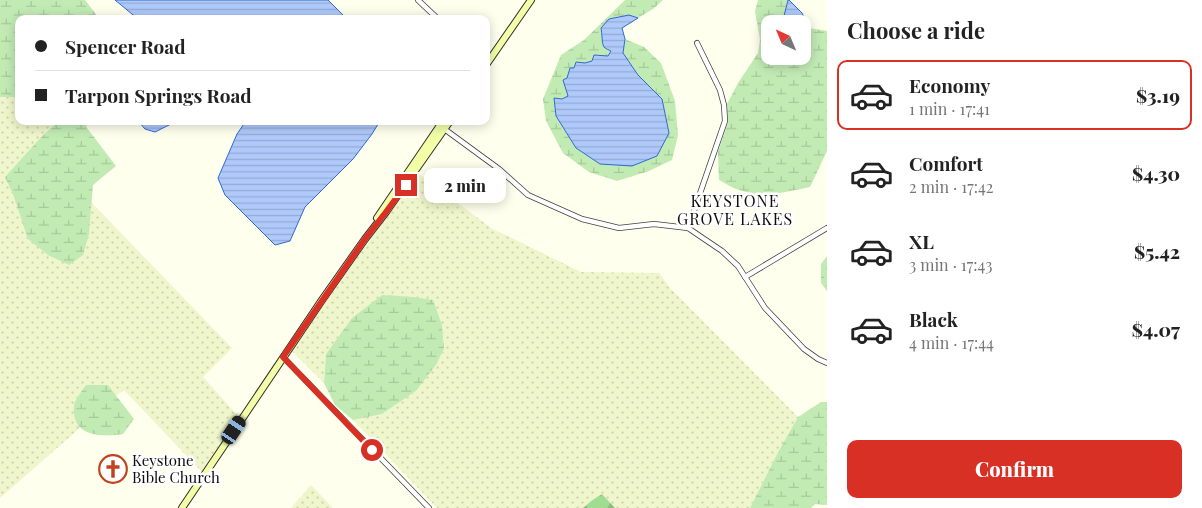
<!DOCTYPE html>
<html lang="en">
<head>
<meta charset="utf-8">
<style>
	body { margin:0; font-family:"Playfair Display",serif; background:#f2f2f2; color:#222; height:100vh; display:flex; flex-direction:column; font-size:19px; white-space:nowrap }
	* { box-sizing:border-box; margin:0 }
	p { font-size:16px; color:#767676 }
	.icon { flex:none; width:28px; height:28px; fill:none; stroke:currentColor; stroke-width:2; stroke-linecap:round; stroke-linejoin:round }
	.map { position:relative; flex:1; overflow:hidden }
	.drawer { display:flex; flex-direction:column; background:#fff; width:375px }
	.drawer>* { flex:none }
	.hud { position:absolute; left:15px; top:15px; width:475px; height:110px; border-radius:10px; box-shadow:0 2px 12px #0003; display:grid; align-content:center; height:110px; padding:0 20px; background:#fff }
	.needle { width:32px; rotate:316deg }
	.controls { position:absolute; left:761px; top:15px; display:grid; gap:10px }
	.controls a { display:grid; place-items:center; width:50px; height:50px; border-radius:10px; background:#fff; box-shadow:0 2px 12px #0003; font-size:25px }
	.end { position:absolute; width:22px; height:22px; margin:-11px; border:6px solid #d93025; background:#fff; box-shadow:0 0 0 2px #fff }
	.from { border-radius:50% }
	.bubble { position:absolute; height:35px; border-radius:10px; background:#fff; box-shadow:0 2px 12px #0003; font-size:16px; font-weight:800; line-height:35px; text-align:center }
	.car { position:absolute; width:15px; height:30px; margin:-15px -8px; border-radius:6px; box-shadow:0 0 4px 1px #0007; background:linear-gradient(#222 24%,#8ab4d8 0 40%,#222 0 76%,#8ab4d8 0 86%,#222 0) }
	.hud b { display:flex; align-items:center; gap:18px; height:48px; font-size:19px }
	.hud b+b { border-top:1px solid #e0e0e0 }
	.hud i { width:12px; height:12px; background:#222 }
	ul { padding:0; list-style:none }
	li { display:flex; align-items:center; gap:15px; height:70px; margin:0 10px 8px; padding:0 10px; border:2px solid transparent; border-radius:10px }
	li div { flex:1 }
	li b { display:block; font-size:19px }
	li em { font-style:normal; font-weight:800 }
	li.selected { border-color:#d93025 }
	li>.icon { width:45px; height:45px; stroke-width:1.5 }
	h2 { padding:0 20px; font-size:22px; line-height:60px }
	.action { display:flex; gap:10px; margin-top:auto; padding:10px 20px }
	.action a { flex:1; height:58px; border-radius:10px; background:#d93025; color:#fff; font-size:20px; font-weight:800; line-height:58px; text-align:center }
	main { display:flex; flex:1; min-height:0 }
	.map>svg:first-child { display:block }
	.farmland { fill:url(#farmland-dots) }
	.forest { fill:url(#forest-firs) }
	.wetland { fill:url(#wetland-marsh) }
	.water { fill:url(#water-rules); stroke:#3068d5 }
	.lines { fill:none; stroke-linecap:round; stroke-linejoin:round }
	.street-casing { stroke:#404040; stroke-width:6 }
	.secondary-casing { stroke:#2f2f2f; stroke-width:8 }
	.street { stroke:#fff; stroke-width:4.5 }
	.secondary { stroke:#f2ffa7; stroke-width:6 }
	.route { stroke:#d93025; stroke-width:6 }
	.labels { text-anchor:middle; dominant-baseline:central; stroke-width:5; stroke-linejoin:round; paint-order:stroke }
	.poi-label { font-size:15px; fill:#0d0d0d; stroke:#fff; text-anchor:start }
	.neighbourhood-label { font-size:16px; letter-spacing:1px; fill:#0d0d0d; stroke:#fff }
</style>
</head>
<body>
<main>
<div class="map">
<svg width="827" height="508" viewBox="0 0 827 508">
	<defs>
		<pattern id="farmland-dots" width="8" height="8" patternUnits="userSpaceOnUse" patternTransform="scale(1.25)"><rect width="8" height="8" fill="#eff6cb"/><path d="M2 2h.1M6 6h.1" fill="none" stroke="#ccd2ad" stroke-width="1.8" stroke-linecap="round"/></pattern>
		<pattern id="forest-firs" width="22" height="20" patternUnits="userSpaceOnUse" patternTransform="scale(1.25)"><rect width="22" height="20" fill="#a0dd92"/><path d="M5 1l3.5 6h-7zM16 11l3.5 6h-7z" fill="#89bc7d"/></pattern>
		<pattern id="wetland-marsh" width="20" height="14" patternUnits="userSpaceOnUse" patternTransform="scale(1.25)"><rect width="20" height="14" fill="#c2ebb4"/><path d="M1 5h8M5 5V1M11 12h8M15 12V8" fill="none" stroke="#a6c89a"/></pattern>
		<pattern id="water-rules" width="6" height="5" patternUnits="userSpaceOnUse" patternTransform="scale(1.25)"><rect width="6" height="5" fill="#aec9fa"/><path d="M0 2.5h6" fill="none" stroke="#94abd5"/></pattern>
	</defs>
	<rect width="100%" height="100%" fill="#feffec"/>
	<!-- farmland -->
	<g class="farmland">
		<polygon points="0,97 19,97 19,121 59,121 47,131 22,159 5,177 14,197 89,234 91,202 232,348 203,377 239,417 202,472 124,390 116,396 108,385 76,421 81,427 0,498"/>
		<polygon points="418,173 491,228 581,272 659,273 670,288 798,417 778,452 750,508 615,508 602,494 591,501 583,508 437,508 353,420 382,414 416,391 436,365 444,349 442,325 326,354 324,383 291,350 367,241 389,214"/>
		<polygon points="311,485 333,508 291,508"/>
	</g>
	<!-- forest -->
	<polygon class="forest" points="602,494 615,508 583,508 591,501"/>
	<!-- wetland -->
	<g class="wetland">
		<polygon points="0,0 85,0 98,17 102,19 19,19 19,97 0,97"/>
		<polygon points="625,0 663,0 653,9 638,18 629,15 601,28 603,37 602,42 611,51 608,57 594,55 592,61 574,69 566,85 568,96 562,99 555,98 556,116 576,148 600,164 662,99 638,75 623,53 625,39 644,47 661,63 675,101 678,135 672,160 649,171 617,181 589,172 563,153 546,121 543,99 561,55 584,40"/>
		<path d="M 758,0 L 788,0 L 782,24 L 770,24 L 770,56 L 802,56 L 803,37 L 809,28 L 827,31 L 827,151 L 810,187 C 785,192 762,199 736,189 C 731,187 725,183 719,180 L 718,152 L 728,122 L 727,104 L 738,83 L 758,53 L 760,40 L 755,11 Z"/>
		<path d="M 59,121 L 85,121 L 87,128 L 116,166 L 93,185 L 89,234 L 83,255 L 69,265 L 48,255 L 28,239 L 14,197 L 5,177 C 23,158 39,137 59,121 Z"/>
		<polygon points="827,256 827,291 821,283 821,264"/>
		<polygon points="382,295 414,297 433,300 442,325 444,349 436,365 416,391 382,414 353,420 335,405 324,383 326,354 352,318"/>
		<path d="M 86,385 L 108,385 L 134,419 L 123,434 C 101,437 71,437 74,406 C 75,399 82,391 86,385 Z"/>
		<polygon points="821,402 827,402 827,505 815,504 811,508 750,508 778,452 798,417"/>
	</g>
	<!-- water -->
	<g class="water">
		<polygon points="115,0 328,0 347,19 138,19"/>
		<polygon points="788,0 789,0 802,13 809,28 803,37 802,24 782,24"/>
		<path d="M 629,15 L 638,18 L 622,28 L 625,39 L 623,53 L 638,75 L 662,99 L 669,133 L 657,156 L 632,166 L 600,164 L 576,148 L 556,116 L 554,98 L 562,99 L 568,96 L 563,80 L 567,78 L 570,68 L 574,68 L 576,62 L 585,63 L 592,61 L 594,55 L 608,56 L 611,51 C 609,50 606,49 604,47 C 602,45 602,32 601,28 L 609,19 Z"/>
		<polygon points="138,121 177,121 155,132 145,129"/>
		<polygon points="246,121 380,121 372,134 353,159 305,207 290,241 275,245 225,195 218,178 237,134"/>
	</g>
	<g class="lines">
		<defs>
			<g id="street">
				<polyline points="418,0 438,19"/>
				<polyline points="443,128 499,169 528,195 582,219 619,228 654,224 688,228 722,251 738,266 765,308 804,349 818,359 827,363"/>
				<polyline points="688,228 725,121 724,105 720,90 697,43"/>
				<polyline points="745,277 827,228"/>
				<polyline points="283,357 429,508"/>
			</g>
			<g id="secondary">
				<polyline points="486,65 531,0"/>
				<polyline points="377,218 443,121"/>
				<polyline points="182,508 322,300 365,239 386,212 450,121"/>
			</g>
		</defs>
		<!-- street casing -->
		<use href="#street" class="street-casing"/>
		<!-- secondary casing -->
		<use href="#secondary" class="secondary-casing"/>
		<!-- street -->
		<use href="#street" class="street"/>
		<!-- secondary -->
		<use href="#secondary" class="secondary"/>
	</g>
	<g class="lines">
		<!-- route -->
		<polyline class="route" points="372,450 283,357 365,239 386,212 406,185"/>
	</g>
	<!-- icons -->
	<defs>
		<symbol id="church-ring" viewBox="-11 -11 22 22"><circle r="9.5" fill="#fff" stroke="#c4411d" stroke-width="1.5"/><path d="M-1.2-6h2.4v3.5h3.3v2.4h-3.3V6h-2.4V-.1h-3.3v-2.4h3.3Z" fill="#c4411d"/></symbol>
	</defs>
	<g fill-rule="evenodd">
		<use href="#church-ring" x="97" y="453" width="32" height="32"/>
	</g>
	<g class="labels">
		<!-- poi labels -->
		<g class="poi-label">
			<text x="132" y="460">Keystone<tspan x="132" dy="17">Bible Church</tspan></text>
		</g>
		<!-- neighbourhood labels -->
		<g class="neighbourhood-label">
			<text x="735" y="200">KEYSTONE<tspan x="735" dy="18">GROVE LAKES</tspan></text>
		</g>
	</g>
</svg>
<div class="controls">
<a><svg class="needle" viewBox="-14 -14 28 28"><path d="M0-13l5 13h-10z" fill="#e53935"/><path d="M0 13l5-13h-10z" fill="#767676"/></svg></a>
</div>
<i class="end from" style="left:372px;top:450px"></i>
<i class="end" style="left:406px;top:185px"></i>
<div class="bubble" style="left:424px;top:168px;width:82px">2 min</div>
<i class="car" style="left:234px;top:430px;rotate:34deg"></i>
<div class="hud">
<b><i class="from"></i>Spencer Road</b>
<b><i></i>Tarpon Springs Road</b>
</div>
</div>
<section class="drawer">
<h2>Choose a ride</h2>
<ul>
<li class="selected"><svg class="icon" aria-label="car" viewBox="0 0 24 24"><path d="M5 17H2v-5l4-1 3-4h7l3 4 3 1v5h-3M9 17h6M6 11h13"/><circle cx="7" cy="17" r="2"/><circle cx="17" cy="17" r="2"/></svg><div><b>Economy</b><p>1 min · 17:41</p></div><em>$3.19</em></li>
<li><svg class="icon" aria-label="car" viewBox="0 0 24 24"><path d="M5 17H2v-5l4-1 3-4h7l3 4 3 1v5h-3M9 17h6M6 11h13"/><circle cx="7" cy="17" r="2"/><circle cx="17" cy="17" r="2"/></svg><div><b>Comfort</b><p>2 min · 17:42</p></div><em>$4.30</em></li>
<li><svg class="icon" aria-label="car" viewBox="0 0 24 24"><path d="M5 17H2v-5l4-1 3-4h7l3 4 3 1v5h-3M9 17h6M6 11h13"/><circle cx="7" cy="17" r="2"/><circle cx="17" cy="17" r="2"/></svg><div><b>XL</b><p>3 min · 17:43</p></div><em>$5.42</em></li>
<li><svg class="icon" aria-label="car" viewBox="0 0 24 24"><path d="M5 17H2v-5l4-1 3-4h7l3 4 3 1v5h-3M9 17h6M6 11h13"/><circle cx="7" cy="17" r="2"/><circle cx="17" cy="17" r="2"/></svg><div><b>Black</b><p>4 min · 17:44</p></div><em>$4.07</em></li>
</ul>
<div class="action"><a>Confirm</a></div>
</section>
</main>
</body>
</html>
